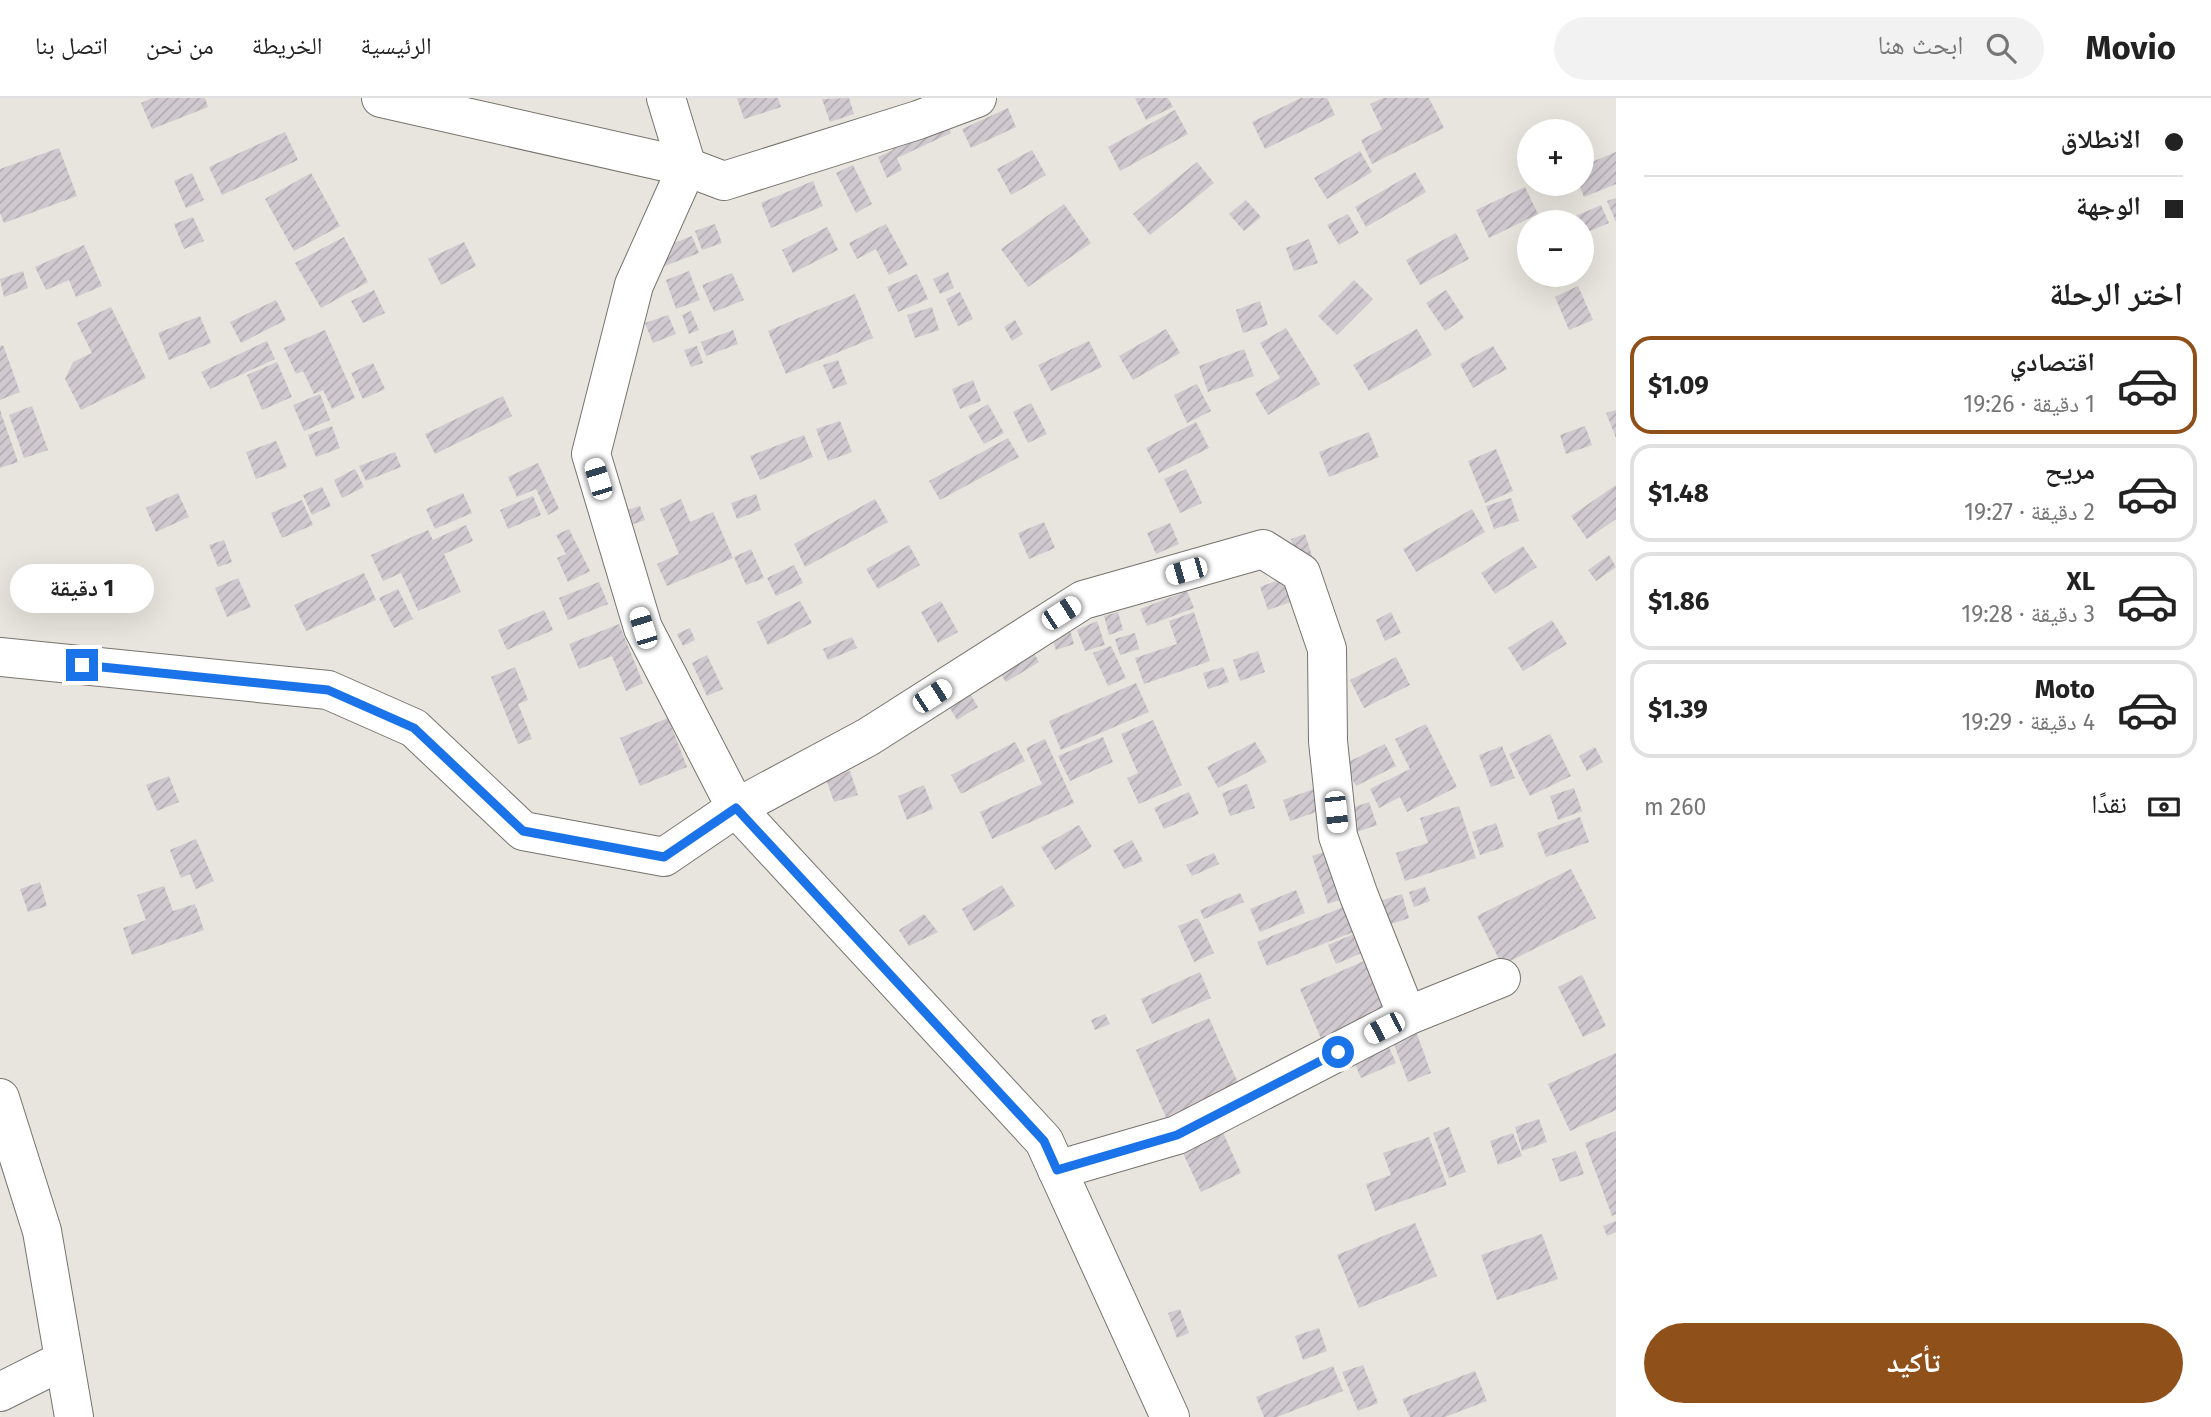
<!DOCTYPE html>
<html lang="ar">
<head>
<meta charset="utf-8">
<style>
	body { margin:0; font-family:"Fira Sans","Noto Naskh Arabic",sans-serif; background:#f2f2f2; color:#222; direction:rtl; height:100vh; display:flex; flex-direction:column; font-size:26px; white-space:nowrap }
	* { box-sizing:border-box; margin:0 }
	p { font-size:23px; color:#767676 }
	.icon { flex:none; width:38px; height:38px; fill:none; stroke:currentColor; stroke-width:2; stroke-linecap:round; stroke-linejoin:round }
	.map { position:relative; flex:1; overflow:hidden; direction:ltr }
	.side { display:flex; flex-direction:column; background:#fff; width:595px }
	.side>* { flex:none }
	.top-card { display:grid; align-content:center; height:154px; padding:0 28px; background:#fff }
	.controls { position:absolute; left:1517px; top:21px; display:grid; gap:14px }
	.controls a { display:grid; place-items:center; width:77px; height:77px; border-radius:50%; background:#fff; box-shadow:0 7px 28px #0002; font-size:35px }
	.end { position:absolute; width:32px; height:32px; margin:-16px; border:9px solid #1a73e8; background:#fff; box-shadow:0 0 0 4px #fff }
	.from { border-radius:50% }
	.bubble { position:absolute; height:49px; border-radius:24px; background:#fff; box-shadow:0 7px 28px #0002; font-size:23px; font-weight:700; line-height:49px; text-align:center; direction:rtl }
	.car { position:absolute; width:21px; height:42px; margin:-21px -10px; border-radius:9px; box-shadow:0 0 5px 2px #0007; background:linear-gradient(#fff 24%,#345 0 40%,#fff 0 76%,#345 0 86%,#fff 0) }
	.top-card b { display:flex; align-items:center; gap:24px; height:66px; font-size:26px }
	.top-card b+b { border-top:2px solid #e0e0e0 }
	.top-card i { width:18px; height:18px; background:#222 }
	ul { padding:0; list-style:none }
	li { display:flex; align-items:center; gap:21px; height:98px; margin:0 14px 10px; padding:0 14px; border:4px solid #e0e0e0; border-radius:21px }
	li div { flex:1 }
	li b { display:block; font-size:26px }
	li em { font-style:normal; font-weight:700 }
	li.selected { border-color:#90501a }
	li>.icon { width:63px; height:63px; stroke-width:1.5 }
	h2 { padding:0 28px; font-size:32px; line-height:84px }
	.pay { display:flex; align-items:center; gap:18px; height:77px; padding:0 28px; font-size:26px }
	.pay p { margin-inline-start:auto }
	.cta { display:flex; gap:14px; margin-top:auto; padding:14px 28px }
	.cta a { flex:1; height:80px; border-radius:42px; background:#90501a; color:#fff; font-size:28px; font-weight:700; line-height:80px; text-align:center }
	header { display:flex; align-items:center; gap:42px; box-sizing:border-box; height:98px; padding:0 35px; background:#fff; border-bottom:2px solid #e0e0e0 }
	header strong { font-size:33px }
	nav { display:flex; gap:38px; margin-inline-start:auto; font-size:24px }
	.search { width:490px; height:63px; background:#f2f2f2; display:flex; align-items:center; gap:18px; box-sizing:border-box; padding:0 24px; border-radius:38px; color:#767676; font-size:26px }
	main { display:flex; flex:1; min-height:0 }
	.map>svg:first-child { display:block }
	.building { fill:url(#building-hatch) }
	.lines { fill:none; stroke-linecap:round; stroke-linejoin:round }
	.street-casing { stroke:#76746d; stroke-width:40 }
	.street { stroke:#fff; stroke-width:38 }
	.route { stroke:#1a73e8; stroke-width:9 }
</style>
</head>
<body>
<header>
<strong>Movio</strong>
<div class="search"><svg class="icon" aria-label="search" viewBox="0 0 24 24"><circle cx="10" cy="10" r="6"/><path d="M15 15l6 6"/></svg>ابحث هنا</div>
<nav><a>الرئيسية</a><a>الخريطة</a><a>من نحن</a><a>اتصل بنا</a></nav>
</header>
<main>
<section class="side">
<div class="top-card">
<b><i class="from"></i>الانطلاق</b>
<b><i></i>الوجهة</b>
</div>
<h2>اختر الرحلة</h2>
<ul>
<li class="selected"><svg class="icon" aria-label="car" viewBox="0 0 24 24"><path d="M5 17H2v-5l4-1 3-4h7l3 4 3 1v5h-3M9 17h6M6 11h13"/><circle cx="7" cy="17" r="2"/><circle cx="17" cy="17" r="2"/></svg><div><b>اقتصادي</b><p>1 دقيقة · 19:26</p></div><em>$1.09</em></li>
<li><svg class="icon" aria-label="car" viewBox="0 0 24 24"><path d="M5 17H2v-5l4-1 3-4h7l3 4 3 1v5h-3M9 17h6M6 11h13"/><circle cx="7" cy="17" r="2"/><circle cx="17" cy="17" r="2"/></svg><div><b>مريح</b><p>2 دقيقة · 19:27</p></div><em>$1.48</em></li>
<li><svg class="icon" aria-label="car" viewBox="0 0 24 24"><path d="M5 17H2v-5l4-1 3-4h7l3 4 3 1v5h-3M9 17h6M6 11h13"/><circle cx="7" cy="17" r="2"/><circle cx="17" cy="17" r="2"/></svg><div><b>XL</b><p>3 دقيقة · 19:28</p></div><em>$1.86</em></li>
<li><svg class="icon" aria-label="car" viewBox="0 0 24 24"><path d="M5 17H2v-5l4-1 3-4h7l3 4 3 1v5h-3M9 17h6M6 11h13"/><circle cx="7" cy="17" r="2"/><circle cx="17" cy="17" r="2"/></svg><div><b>Moto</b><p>4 دقيقة · 19:29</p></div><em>$1.39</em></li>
</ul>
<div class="pay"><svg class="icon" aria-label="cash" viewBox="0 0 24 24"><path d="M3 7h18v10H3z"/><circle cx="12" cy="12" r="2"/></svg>نقدًا<p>260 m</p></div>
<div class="cta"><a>تأكيد</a></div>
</section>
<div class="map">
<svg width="1616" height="1319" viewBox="0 0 1616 1319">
	<defs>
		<pattern id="building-hatch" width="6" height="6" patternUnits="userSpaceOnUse" patternTransform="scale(1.75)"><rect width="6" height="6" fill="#d0c9cf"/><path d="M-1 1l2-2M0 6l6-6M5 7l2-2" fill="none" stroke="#b3acb1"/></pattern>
	</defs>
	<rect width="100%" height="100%" fill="#e7e5dd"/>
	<!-- building -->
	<g class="building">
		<polygon points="152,0 205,0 208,9 152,31 141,5"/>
		<polygon points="737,0 778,0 781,9 744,21"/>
		<polygon points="849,0 854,16 830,24 822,1"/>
		<polygon points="1135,0 1168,0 1173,9 1146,22"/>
		<polygon points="1301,0 1327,0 1335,17 1265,51 1252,24"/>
		<polygon points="1383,0 1429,0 1444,30 1372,66 1361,42 1382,31 1370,6"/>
		<polygon points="1008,10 1016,29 971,50 962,31"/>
		<polygon points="1175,12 1188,36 1120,73 1108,49"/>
		<polygon points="943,18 951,35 897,60 902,72 887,80 878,59 893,52 889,42"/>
		<polygon points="285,34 298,62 222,97 209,69"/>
		<polygon points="59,50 77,98 4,125 0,115 0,71"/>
		<polygon points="1032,52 1046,77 1011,97 997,71"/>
		<polygon points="1360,53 1372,74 1327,101 1314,80"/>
		<polygon points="1616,54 1616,86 1584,99 1579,86 1582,86 1582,68"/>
		<polygon points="1197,64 1214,85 1150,137 1133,116"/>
		<polygon points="853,67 872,106 856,115 836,75"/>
		<polygon points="1415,74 1426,94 1366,129 1355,109"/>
		<polygon points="192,75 204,102 186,110 174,83"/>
		<polygon points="311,75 340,128 294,153 265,101"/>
		<polygon points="813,83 823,108 771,130 761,105"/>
		<polygon points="1525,89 1538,116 1489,140 1476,112"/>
		<polygon points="1616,100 1616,124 1607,103"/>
		<polygon points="1246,102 1261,119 1244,133 1229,116"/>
		<polygon points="1064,106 1091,145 1028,189 1001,151"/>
		<polygon points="1601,107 1609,125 1582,136 1582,124 1562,124"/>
		<polygon points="1348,116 1359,135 1339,147 1327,127"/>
		<polygon points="193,119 204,143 184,151 174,126"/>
		<polygon points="715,126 722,145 702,152 695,133"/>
		<polygon points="886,126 908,167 889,177 876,151 857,161 849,145"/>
		<polygon points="827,129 838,152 793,175 782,152"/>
		<polygon points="1456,135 1469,161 1420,187 1406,162"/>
		<polygon points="692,138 699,155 662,169 656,152"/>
		<polygon points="344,139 368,184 321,210 295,165"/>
		<polygon points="1309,141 1318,165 1294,173 1286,150"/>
		<polygon points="464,144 476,168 441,187 428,161"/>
		<polygon points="84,147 102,188 76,199 69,182 46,192 35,169"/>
		<polygon points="23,173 28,190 4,199 0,181"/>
		<polygon points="689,173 700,202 676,211 666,182"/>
		<polygon points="948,174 954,190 940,196 933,181"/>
		<polygon points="732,175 744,202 714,214 702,187"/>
		<polygon points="917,176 928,201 898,214 887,189"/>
		<polygon points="1542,177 1566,177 1568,181 1547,189"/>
		<polygon points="1354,182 1373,201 1337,237 1318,218"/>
		<polygon points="1578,188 1593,222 1569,232 1555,199"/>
		<polygon points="374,192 385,215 363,225 351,203"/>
		<polygon points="1446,192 1464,220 1445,233 1426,205"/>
		<polygon points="960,194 973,221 958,228 946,201"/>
		<polygon points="855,196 873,240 786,276 768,233"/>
		<polygon points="276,202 286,222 241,245 230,224"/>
		<polygon points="1260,203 1268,227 1243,235 1236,212"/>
		<polygon points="111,209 146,280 81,312 65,281 73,264 92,255 77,225"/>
		<polygon points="932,209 939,232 915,240 907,217"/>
		<polygon points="691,213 699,232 689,236 682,217"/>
		<polygon points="668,217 676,236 653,245 645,225"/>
		<polygon points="200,218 211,245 169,262 158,235"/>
		<polygon points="1015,222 1023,236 1012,243 1004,229"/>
		<polygon points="1286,230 1320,286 1268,317 1255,295 1280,280 1260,245"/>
		<polygon points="1166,231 1180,255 1133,282 1119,258"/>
		<polygon points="1417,231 1432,257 1369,293 1353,267"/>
		<polygon points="325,232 355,300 332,311 323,292 314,296 303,273 296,276 284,250"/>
		<polygon points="733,232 738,246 706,258 701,244"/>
		<polygon points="267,243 275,261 210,291 201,274"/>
		<polygon points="1089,243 1102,269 1051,293 1038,267"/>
		<polygon points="3,247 20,294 0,302 0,248"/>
		<polygon points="697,248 703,265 691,269 684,252"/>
		<polygon points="1493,248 1507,271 1473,290 1460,266"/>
		<polygon points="1244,251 1254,278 1208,294 1199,268"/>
		<polygon points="838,262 847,286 833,291 823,267"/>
		<polygon points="277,264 292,299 262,312 247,277"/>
		<polygon points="373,265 385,291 363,301 351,275"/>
		<polygon points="973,282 981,303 960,311 952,291"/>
		<polygon points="1197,286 1211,313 1187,325 1174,297"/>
		<polygon points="320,296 330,322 304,333 293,307"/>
		<polygon points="503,298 512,318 435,356 425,336"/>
		<polygon points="1031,305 1047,336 1028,345 1013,314"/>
		<polygon points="988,306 1004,335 984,346 968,318"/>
		<polygon points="32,308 48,352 24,360 9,317"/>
		<polygon points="0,312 18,364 0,370"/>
		<polygon points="1616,312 1616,340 1606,315"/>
		<polygon points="840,323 852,354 828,363 816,331"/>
		<polygon points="1196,324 1209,350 1159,375 1146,350"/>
		<polygon points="332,328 340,350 316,359 308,337"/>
		<polygon points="1585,328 1592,347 1566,356 1560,337"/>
		<polygon points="1369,334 1379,359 1329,379 1319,354"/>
		<polygon points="804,337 813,359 760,382 750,358"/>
		<polygon points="1008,340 1019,359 940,402 929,383"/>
		<polygon points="276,343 287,369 256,381 246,354"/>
		<polygon points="1496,351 1513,393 1485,405 1468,363"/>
		<polygon points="395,354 401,369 366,383 359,368"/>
		<polygon points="538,365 559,411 548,417 536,391 517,399 508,379"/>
		<polygon points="355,371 364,389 342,400 334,382"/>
		<polygon points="1186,371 1202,405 1180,415 1164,381"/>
		<polygon points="1616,387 1616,421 1587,441 1571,418"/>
		<polygon points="322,389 331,408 312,417 303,397"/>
		<polygon points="178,395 189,419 156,434 146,410"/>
		<polygon points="463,395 472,415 435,431 426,411"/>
		<polygon points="756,396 761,412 737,421 731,405"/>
		<polygon points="533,398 541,417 508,431 500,412"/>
		<polygon points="1511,400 1519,423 1494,431 1486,408"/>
		<polygon points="681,401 690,424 713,414 733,460 667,488 657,466 679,456 660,411"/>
		<polygon points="875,401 888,424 805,469 794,446"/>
		<polygon points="302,402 313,427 282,440 271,415"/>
		<polygon points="640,408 645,422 625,429 620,414"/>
		<polygon points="1472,411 1485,434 1416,474 1403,451"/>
		<polygon points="1044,424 1055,450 1029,461 1018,435"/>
		<polygon points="1170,425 1179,446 1156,456 1147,435"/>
		<polygon points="466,427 473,443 444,456 461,494 418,513 401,475 383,483 371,457 428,432 433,442"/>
		<polygon points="569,431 590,473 568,484 557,460 566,456 556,437"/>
		<polygon points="1305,436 1312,458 1298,463 1291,441"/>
		<polygon points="224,442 232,464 218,469 209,447"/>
		<polygon points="909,447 920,467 878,491 866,471"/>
		<polygon points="1523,448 1537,469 1495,496 1481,475"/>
		<polygon points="751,451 764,480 746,487 734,459"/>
		<polygon points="1609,457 1616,469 1596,483 1588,472"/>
		<polygon points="794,467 803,485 776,498 767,480"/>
		<polygon points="364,475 376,502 306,533 294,507"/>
		<polygon points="238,480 251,509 227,519 215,490"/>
		<polygon points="1284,480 1291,504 1268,512 1260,489"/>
		<polygon points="599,484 608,506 568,522 559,500"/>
		<polygon points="398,491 413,521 394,530 379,500"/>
		<polygon points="1187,493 1194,510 1147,528 1140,511"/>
		<polygon points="800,503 812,525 768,547 757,524"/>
		<polygon points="941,503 958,534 938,545 921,514"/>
		<polygon points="544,512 553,532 507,552 498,532"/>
		<polygon points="1118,514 1123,532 1109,537 1104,518"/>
		<polygon points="1194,514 1210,563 1144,586 1135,560 1177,546 1169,523"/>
		<polygon points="1391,514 1401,535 1385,543 1376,522"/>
		<polygon points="1552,522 1567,546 1523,573 1508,550"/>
		<polygon points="1097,523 1105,547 1085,553 1077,532"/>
		<polygon points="619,526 643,585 626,593 612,558 579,571 569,546"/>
		<polygon points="1069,529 1074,546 1056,552 1050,535"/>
		<polygon points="690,530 695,542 683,548 677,536"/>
		<polygon points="1135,535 1139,551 1120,557 1115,541"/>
		<polygon points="852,539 857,550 828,562 823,551"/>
		<polygon points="1111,548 1126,580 1108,588 1093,555"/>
		<polygon points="1030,549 1039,564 1006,584 996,569"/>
		<polygon points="1258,553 1265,574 1240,583 1233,562"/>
		<polygon points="707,557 723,591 707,598 692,565"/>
		<polygon points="1396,559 1410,587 1364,610 1350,582"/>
		<polygon points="515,569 528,602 518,606 532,641 518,646 491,579"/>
		<polygon points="1223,569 1229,584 1208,591 1203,575"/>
		<polygon points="1136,585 1149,614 1061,652 1049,623"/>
		<polygon points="969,594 978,609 957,622 948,607"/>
		<polygon points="668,620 687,669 640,688 620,640"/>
		<polygon points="1153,622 1182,687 1139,706 1127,680 1138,675 1121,636"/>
		<polygon points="1426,626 1457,689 1407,714 1400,699 1379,710 1370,691 1410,671 1395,641"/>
		<polygon points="1550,636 1571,678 1530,698 1509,656"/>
		<polygon points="1103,639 1113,664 1070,683 1058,658"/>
		<polygon points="1045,641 1074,705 992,741 980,714 1042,686 1026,650"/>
		<polygon points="1015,644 1025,663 961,696 951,677"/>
		<polygon points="1255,644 1267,664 1218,690 1207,669"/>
		<polygon points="1385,646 1396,668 1356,688 1344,666"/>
		<polygon points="1502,648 1515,680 1491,689 1479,657"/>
		<polygon points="1595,649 1603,664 1587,673 1579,658"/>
		<polygon points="850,673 858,697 834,704 826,681"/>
		<polygon points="169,678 179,704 157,713 146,687"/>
		<polygon points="1247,686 1255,710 1230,718 1222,695"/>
		<polygon points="924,687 933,711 907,722 898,698"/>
		<polygon points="1574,690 1582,713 1558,722 1550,698"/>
		<polygon points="1314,691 1322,712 1290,723 1283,702"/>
		<polygon points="1189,694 1199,716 1164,731 1154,710"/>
		<polygon points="1369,704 1377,727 1354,735 1346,712"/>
		<polygon points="1459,708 1476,760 1405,783 1396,755 1428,745 1420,720"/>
		<polygon points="1580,719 1589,744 1546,759 1537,735"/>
		<polygon points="1496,725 1504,749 1480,757 1472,734"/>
		<polygon points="1079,727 1092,749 1055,772 1041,749"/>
		<polygon points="196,741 214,783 196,791 190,776 181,780 170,752"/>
		<polygon points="1132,742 1143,763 1124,771 1113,752"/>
		<polygon points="1334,751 1349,799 1328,806 1312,758"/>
		<polygon points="1214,755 1219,766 1192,778 1186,767"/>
		<polygon points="1571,771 1596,820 1502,867 1477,818"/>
		<polygon points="40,784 47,808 28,814 20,791"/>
		<polygon points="1002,787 1015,808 974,833 962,811"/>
		<polygon points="164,788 173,813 195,806 204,832 132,857 123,830 146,822 137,797"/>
		<polygon points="1425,789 1430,803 1414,809 1409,794"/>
		<polygon points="1296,792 1305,815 1260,834 1250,811"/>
		<polygon points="1240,795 1244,804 1204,821 1200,812"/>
		<polygon points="1402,796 1409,820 1385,828 1377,804"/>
		<polygon points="1346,808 1356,833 1267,868 1257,844"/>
		<polygon points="924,816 938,834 909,848 899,832"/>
		<polygon points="1198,820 1214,855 1194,864 1178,828"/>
		<polygon points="1356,835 1364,854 1336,866 1328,847"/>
		<polygon points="1371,860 1394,912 1322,943 1300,891"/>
		<polygon points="1200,874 1211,900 1152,926 1141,901"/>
		<polygon points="1582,877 1606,928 1583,939 1558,889"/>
		<polygon points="1105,916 1110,926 1095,932 1091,922"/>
		<polygon points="1209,920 1243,996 1170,1028 1136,952"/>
		<polygon points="1416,933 1431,975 1408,984 1392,941"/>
		<polygon points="1387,945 1396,965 1361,980 1353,961"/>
		<polygon points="1616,955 1616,1012 1570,1033 1548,986"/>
		<polygon points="1539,1021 1547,1044 1522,1053 1515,1029"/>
		<polygon points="1449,1029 1466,1074 1449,1080 1433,1035"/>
		<polygon points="1222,1032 1241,1075 1201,1094 1181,1051"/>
		<polygon points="1616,1033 1616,1116 1612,1118 1585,1045"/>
		<polygon points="1513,1035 1522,1058 1498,1067 1490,1043"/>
		<polygon points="1429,1039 1447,1087 1375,1113 1366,1086 1391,1077 1383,1055"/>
		<polygon points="1576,1053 1584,1076 1560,1084 1552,1061"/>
		<polygon points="1616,1123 1616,1134 1607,1138 1603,1128"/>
		<polygon points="1415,1125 1437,1178 1359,1210 1337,1157"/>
		<polygon points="1542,1136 1558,1181 1497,1202 1481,1157"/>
		<polygon points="1180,1211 1189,1235 1177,1240 1168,1215"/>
		<polygon points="1319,1230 1327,1253 1303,1262 1295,1238"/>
		<polygon points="1363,1267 1378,1305 1358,1313 1342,1274"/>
		<polygon points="1333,1268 1343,1293 1277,1319 1264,1319 1256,1299"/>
		<polygon points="1475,1273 1487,1303 1445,1319 1410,1319 1402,1301"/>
	</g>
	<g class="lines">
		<defs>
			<g id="street">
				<polyline points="381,0 687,69 724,83 918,22 977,0"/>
				<polyline points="666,0 687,69 634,187 591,356 643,530 736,710 1044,1043 1170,1319"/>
				<polyline points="0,559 328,592 414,630 523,733 664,759 736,710 868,639 1083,502 1263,451 1301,475 1327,551 1328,643 1338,738 1359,798 1407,918"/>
				<polyline points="0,1000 42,1133 74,1319"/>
				<polyline points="1057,1072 1177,1037 1407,918 1501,880"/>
				<polyline points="0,1294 64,1262"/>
			</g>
		</defs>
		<!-- street casing -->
		<use href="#street" class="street-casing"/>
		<!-- street -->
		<use href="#street" class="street"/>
	</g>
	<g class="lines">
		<!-- route -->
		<polyline class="route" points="82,567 328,592 414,630 523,733 664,759 736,710 1044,1043 1057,1072 1177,1037 1338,954"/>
	</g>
</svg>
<div class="controls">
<a>+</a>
<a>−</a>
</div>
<i class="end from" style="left:1338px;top:954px"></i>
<i class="end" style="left:82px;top:567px"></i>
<div class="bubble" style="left:10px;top:466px;width:144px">1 دقيقة</div>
<i class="car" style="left:598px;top:381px;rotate:343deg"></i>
<i class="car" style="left:1186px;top:473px;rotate:254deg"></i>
<i class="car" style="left:1061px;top:515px;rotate:57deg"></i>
<i class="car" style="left:643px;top:530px;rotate:343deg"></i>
<i class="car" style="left:932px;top:598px;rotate:57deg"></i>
<i class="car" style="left:1336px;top:714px;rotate:174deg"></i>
<i class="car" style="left:1384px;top:930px;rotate:243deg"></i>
</div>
</main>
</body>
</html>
